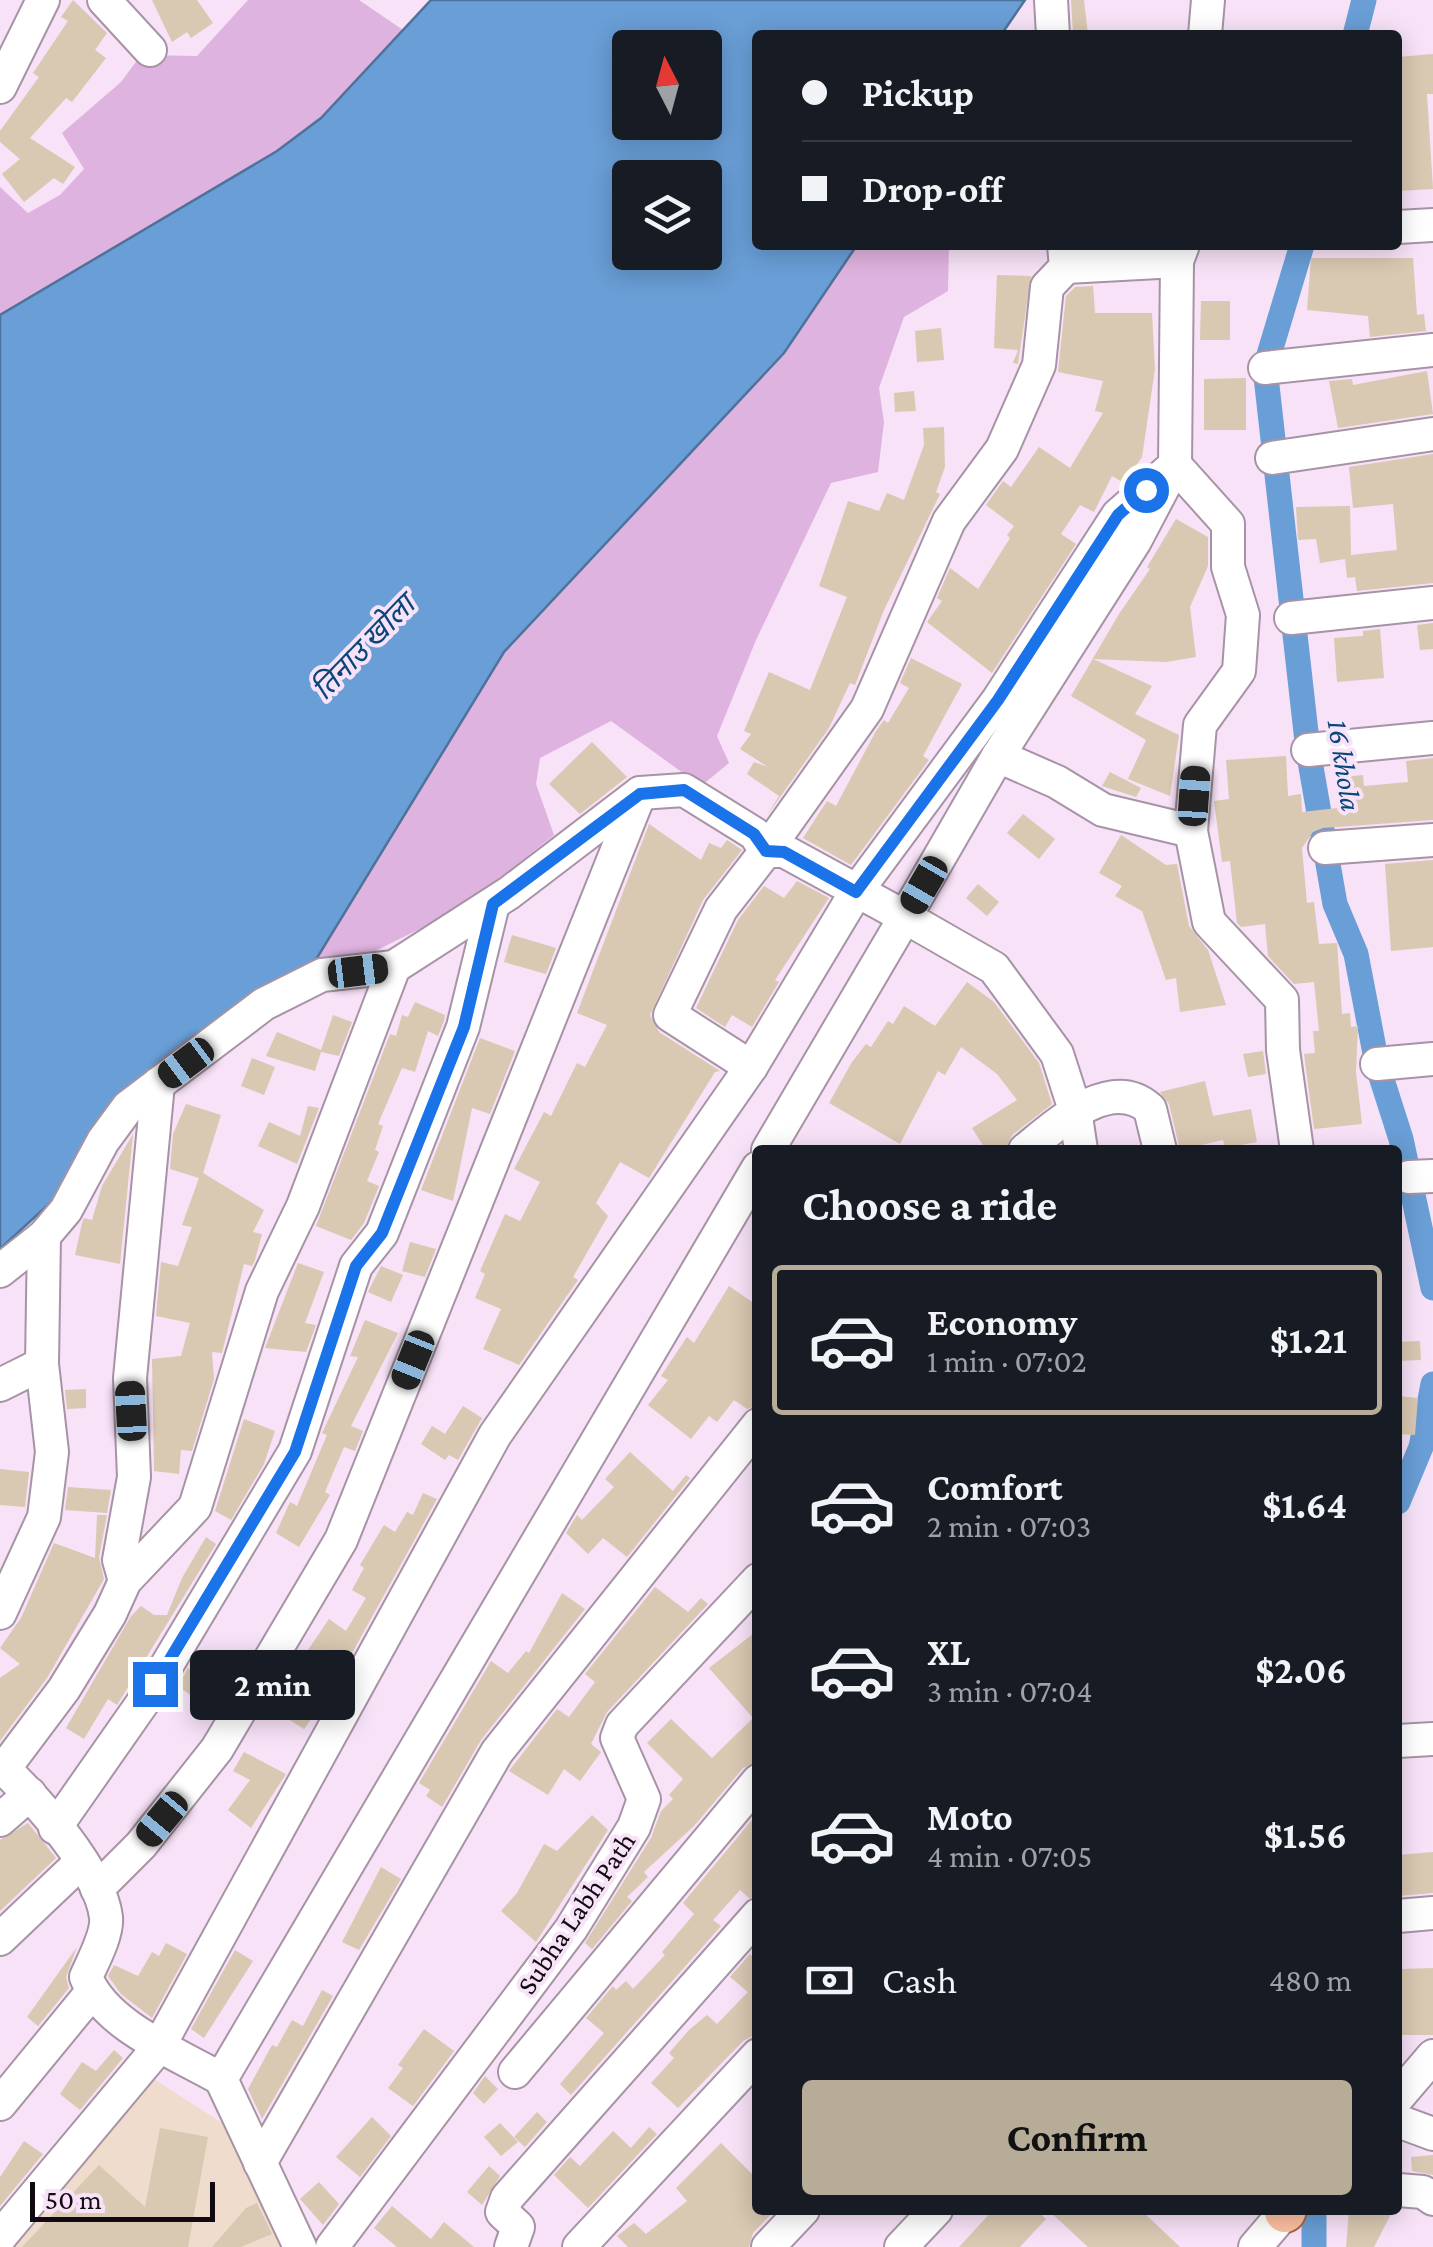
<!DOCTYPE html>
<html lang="en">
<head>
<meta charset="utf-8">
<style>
	body { margin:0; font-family:"Crimson Pro","Noto Sans Devanagari",serif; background:#242831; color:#f1f3f6; height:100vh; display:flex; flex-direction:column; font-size:38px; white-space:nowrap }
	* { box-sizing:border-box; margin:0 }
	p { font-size:32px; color:#9ea1a6 }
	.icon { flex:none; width:55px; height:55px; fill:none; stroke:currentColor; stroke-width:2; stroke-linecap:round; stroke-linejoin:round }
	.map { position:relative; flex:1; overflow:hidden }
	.side { position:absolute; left:752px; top:1145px; width:650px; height:1070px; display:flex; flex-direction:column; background:#171b24; border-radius:10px; box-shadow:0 5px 25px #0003 }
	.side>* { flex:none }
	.hud { position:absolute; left:752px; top:30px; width:650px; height:220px; border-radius:10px; box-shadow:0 5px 25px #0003; display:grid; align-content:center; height:220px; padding:0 50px; background:#171b24 }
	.needle { width:65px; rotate:354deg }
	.fabs { position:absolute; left:612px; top:30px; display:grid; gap:20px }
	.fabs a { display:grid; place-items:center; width:110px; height:110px; border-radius:10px; background:#171b24; box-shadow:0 5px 25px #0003; font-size:50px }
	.scale { position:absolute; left:30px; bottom:25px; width:185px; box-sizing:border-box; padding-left:10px; border:5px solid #110b11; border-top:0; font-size:28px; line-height:35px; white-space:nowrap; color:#110b11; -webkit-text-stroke:8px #f7e2f7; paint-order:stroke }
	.end { position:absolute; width:45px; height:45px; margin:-22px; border:12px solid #1a73e8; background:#fff; box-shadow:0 0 0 5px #fff }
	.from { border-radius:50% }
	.bubble { position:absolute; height:70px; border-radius:10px; background:#171b24; box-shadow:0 5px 25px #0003; font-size:32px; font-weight:700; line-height:70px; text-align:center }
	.car { position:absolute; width:30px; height:60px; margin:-30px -15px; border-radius:12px; box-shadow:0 0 8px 2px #0007; background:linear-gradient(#222 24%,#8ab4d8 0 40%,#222 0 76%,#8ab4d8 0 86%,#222 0) }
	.hud b { display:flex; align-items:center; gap:35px; height:95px; font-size:38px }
	.hud b+b { border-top:2px solid #363941 }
	.hud i { width:25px; height:25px; background:#f1f3f6 }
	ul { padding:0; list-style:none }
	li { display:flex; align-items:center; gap:30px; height:150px; margin:0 20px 15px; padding:0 30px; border:5px solid transparent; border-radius:10px }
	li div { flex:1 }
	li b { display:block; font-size:38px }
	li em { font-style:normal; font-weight:700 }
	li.on { border-color:#b6ac98 }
	li>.icon { width:90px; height:90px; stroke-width:1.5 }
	h2 { padding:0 50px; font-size:45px; line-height:120px }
	.pay { display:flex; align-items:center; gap:25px; height:110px; padding:0 50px; font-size:38px }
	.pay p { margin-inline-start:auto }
	.primary-button { display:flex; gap:20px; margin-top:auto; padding:20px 50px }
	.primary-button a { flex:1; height:115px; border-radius:10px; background:#b6ac98; color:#111; font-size:40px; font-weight:700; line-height:115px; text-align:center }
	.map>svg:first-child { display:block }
	.education { fill:#f0dccd }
	.green { fill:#dfb3df }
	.water { fill:#699ed6; stroke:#4f729b; stroke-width:2.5; fill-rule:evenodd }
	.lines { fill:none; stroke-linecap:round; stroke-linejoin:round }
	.canal { stroke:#699ed6; stroke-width:25 }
	.building { fill:#d9c8b2 }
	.minor-casing { stroke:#a793a6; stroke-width:36 }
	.major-casing { stroke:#a96546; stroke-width:44 }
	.minor { stroke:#fff; stroke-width:32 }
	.major { stroke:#fdc0a1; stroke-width:40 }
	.route { stroke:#1a73e8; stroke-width:12 }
	.labels { text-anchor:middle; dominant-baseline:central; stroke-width:8; stroke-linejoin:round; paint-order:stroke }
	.street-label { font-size:28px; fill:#110b11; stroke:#f7e2f7 }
	.water-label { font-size:30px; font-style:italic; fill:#09467a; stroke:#f7e2f7 }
</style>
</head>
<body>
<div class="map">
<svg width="1433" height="2247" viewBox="0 0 1433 2247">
	<rect width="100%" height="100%" fill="#f7e2f7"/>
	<!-- education -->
	<polygon class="education" points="146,2074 233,2130 290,2247 5,2247"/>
	<!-- green -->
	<g class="green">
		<polygon points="248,0 359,0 403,30 321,118 277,151 0,315 0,187 28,213 60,195 84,169 62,133 121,82 141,55 197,56"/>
		<polygon points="857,245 949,245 948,291 904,317 879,388 884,422 878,472 831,483 756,640 717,736 729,763 701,786 611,721 540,758 536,784 554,835 460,909 361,958 317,958 504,652 784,353"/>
	</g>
	<!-- water -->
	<path class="water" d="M 431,0 L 1025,0 L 1001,35 L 758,35 L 758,245 L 857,245 L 784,353 L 504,652 L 317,958 L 0,1249 L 0,315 L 277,151 L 321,118 ZM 630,48 L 705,48 L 705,122 L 630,122 ZM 630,178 L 705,178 L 705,252 L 630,252 Z"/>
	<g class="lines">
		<!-- canal -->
		<g class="canal">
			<polyline points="1355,35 1364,0"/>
			<polyline points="1302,245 1265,368 1308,750 1335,904 1356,954 1377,1064 1401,1139 1433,1288"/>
			<polyline points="1398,1502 1421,1447 1433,1384"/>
			<polyline points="1314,2247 1314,2210"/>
		</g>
	</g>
	<!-- building -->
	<g class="building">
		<polygon points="73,0 107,33 95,50 106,58 72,102 66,98 30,138 75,167 63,184 54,178 24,202 2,174 20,159 0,142 0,131 39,77 33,73 68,21 61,17"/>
		<polygon points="152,0 197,0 213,23 191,38 187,32 172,42"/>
		<polygon points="1071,0 1084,0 1088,35 1073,35"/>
		<polygon points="1433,54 1433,94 1427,94 1433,189 1398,191 1398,57"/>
		<polygon points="1311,258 1413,258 1417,315 1424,314 1426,331 1370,337 1368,316 1307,310"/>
		<polygon points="997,275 1031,276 1018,364 1013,363 1018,350 994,348"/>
		<polygon points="1093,286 1095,313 1152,313 1155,369 1142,457 1124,483 1112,476 1094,512 1080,505 1061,534 1076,544 992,673 927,622 942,601 937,598 950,568 978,589 1010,538 1007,535 1014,526 986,505 1003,481 1011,487 1039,447 1070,468 1103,413 1095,411 1103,381 1058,372 1066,296 1075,287"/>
		<polygon points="1201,301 1230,301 1230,340 1200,340"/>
		<polygon points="941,328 944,360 917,362 915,331"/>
		<polygon points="1427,371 1433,414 1338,428 1329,381 1352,379 1353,385"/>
		<polygon points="1246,378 1246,430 1204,430 1204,379"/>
		<polygon points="914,391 916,411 895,412 894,393"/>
		<polygon points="944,427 945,467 936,492 940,494 884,610 855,685 850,683 829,728 766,817 779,796 747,774 754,762 768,767 740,749 751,734 744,731 769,672 810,690 847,597 819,586 848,501 879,511 887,493 904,500 924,445 923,428"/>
		<polygon points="1433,454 1433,583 1357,591 1355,577 1347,578 1345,559 1320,563 1316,539 1298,540 1296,507 1350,506 1351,555 1397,550 1393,504 1353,508 1349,467"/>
		<polygon points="1176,519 1208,537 1208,566 1190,607 1196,657 1166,662 1093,659 1152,686 1135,714 1179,735 1170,796 1128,779 1146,740 1071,696 1119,614 1150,569 1147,567"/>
		<polygon points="1433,623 1433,649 1420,650 1417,625"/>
		<polygon points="1380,629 1384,678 1337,682 1334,638 1363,636 1363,631"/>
		<polygon points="911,658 962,684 923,756 929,760 851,865 803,838 827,801 836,806 876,731 884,720 888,723 909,688 900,683"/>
		<polygon points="592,742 627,777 580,814 549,784"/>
		<polygon points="1286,756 1288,796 1301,794 1302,812 1346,807 1343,777 1363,775 1364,786 1408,782 1406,761 1433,758 1433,820 1323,828 1313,832 1302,848 1307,903 1314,902 1319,944 1337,943 1342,1014 1350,1013 1351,1027 1358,1026 1356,1072 1362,1124 1314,1129 1304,1054 1315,1053 1313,1031 1319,1031 1314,982 1294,984 1268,956 1265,924 1241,927 1237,923 1230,861 1222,862 1214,801 1229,799 1226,760"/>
		<polygon points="1110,772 1141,788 1136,797 1102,786"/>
		<polygon points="1023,814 1055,839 1039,859 1007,833"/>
		<polygon points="649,824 701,860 709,843 721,848 727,840 742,850 703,900 650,1015 659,1032 720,1071 715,1072 649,1178 620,1162 596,1203 608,1216 573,1277 578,1280 519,1365 483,1349 501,1309 475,1298 485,1274 480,1271 505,1214 520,1221 540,1182 514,1169 544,1112 551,1116 577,1063 585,1067 607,1025 577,1013"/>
		<polygon points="1121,835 1166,865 1177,864 1189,926 1208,950 1226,1005 1180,1012 1176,978 1166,980 1142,911 1115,896 1122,886 1099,873"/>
		<polygon points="1433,860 1433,947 1391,951 1385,864"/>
		<polygon points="797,881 829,898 775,980 779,982 752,1027 732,1015 725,1027 696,1008 738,920 764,886 784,898"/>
		<polygon points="978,884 999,902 987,916 966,898"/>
		<polygon points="512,935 556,948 546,974 504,962"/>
		<polygon points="967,982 994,1002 1039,1063 1052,1104 1012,1135 1005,1150 986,1150 972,1128 1017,1100 997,1074 961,1047 945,1075 938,1071 900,1144 829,1103 852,1062 866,1044 871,1047 888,1021 893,1024 904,1006 935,1026"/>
		<polygon points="415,1002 445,1015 444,1021 438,1036 428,1031 415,1072 402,1068 378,1124 383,1126 375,1150 379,1152 367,1181 379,1186 364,1223 351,1240 316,1226 390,1034 396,1036 402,1015 408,1017"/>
		<polygon points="333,1015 352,1022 339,1056 321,1052 315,1071 266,1056 277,1032 321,1050"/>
		<polygon points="480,1038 515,1051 490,1114 472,1108 453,1201 421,1190"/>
		<polygon points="1263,1051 1266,1074 1248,1077 1243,1054"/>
		<polygon points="252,1058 275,1067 264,1095 241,1086"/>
		<polygon points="1205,1081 1213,1116 1251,1109 1257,1142 1225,1148 1223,1140 1180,1150 1169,1104 1160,1092"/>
		<polygon points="186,1104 221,1115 203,1173 264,1210 253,1232 262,1234 255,1260 252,1266 244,1264 222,1353 212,1352 214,1379 192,1451 181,1450 179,1474 154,1471 152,1359 181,1356 190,1323 156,1316 161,1262 178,1266 192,1227 182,1225 199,1178 170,1169 173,1134"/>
		<polygon points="308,1106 319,1108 297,1164 258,1146 269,1122 300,1136"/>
		<polygon points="133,1134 120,1264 75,1255 82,1223 84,1218 92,1220 102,1186"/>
		<polygon points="410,1242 436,1249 425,1277 402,1271"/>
		<polygon points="298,1263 324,1272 305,1323 316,1325 306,1352 265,1348"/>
		<polygon points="381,1266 403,1275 391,1302 368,1292"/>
		<polygon points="729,1286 758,1306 758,1406 747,1409 734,1400 717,1422 709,1416 691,1439 648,1405 668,1380 661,1376 687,1337 694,1343"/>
		<polygon points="365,1320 398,1333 351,1426 363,1431 355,1451 344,1447 325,1492 330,1495 299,1547 276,1533 290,1502 297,1506 327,1435 322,1433 358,1357 350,1356"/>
		<polygon points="1420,1341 1421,1360 1398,1361 1398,1342"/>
		<polygon points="86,1389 86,1408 67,1409 65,1390"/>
		<polygon points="1398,1396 1418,1398 1415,1435 1398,1434"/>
		<polygon points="463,1406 482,1418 458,1460 449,1455 445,1460 421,1444 432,1426 445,1434"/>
		<polygon points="244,1419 275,1431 264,1464 231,1520 215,1511"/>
		<polygon points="630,1452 673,1491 686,1475 690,1478 627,1557 603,1538 588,1554 566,1533 577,1515 582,1520 614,1487 605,1479"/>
		<polygon points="0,1469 29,1472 25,1507 0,1505"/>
		<polygon points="68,1487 111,1490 107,1513 65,1510"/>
		<polygon points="423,1493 437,1499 330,1693 304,1729 270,1708 284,1686 296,1694 321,1659 308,1650 329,1619 346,1631 366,1598 352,1590 364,1568 360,1565 384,1525 395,1532 407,1512 413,1515"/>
		<polygon points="97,1515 107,1515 99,1557 104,1579 47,1678 0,1741 0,1678 20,1664 0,1648 21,1618 54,1543 95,1558"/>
		<polygon points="206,1537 216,1544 117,1705 108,1699 84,1739 66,1728 131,1616 141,1606 154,1615 167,1615 182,1578"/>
		<polygon points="655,1587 688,1612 701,1598 708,1604 607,1712 591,1744 601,1752 580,1781 564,1769 548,1795 509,1771 557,1709 569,1717 595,1682 585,1674"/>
		<polygon points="562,1593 585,1609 481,1740 442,1807 426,1796 430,1790 419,1783 491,1661 508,1673 526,1651 529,1653"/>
		<polygon points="758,1630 758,1762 743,1768 694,1826 644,1872 648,1877 627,1897 632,1901 592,1949 585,1943 651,1838 661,1811 673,1799 669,1795 683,1779 647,1743 671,1719 712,1758 753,1718 709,1668"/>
		<polygon points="188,1668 205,1680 193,1697 178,1686"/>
		<polygon points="244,1752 286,1774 251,1828 228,1810 250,1780 233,1771"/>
		<polygon points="592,1815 608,1830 536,1942 501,1911 517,1893 544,1844 557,1851"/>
		<polygon points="756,1815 758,1896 749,1898 740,1890 713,1920 721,1926 571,2095 560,2084 604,2033 586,2018 613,1986 616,1990 626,1981 633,1989 665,1955 662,1952 694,1914 683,1903"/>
		<polygon points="28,1823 56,1858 0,1911 0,1840"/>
		<polygon points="1433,1852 1433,1893 1398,1896 1398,1855"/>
		<polygon points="381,1867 401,1879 359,1950 342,1942"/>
		<polygon points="166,1943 187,1954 152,2018 121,1994 108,1976 114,1965 138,1976 152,1952 159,1956"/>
		<polygon points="77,1947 66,1977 69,1988 38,2026 27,2017"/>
		<polygon points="235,1950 253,1961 204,2038 191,2029"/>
		<polygon points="750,1954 758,1960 758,2033 743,2041 678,2108 651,2083 674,2058 669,2053 689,2030 707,2015 717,2024 748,1992 730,1977"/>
		<polygon points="1433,1968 1433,2035 1398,2035 1401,1969"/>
		<polygon points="322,1990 333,1996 262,2119 248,2089 272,2045 277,2047 292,2020 303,2026"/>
		<polygon points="424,2029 454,2051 413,2106 388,2088 403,2068 398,2065"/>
		<polygon points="114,2050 123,2058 80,2110 60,2094 82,2062 96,2071"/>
		<polygon points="485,2076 498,2089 484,2104 473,2093"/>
		<polygon points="537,2112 547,2122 525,2147 514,2137"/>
		<polygon points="372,2117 391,2136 360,2177 336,2157"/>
		<polygon points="500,2123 518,2142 501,2156 484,2137"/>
		<polygon points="649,2127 657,2134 588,2208 554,2175 570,2157 580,2166 613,2131 631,2148"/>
		<polygon points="160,2128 208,2137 188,2247 22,2247 99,2165 145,2207"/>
		<polygon points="24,2141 43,2154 0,2206 0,2177"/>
		<polygon points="721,2143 758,2180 758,2210 775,2210 753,2233 749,2247 628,2247 617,2236 634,2223 646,2234 687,2201 676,2188"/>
		<polygon points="1433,2155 1433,2175 1412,2171 1411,2157"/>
		<polygon points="489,2166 500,2176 482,2205 467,2192"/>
		<polygon points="319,2182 339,2204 323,2225 300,2199"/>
		<polygon points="257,2203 272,2234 241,2247 212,2247 246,2208"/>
		<polygon points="392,2206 431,2239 444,2222 474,2247 397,2247 374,2228"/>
		<polygon points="993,2210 1036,2210 1046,2219 1020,2247 959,2247"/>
		<polygon points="1048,2210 1141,2210 1180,2247 1088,2247"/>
		<polygon points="1349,2210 1393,2210 1374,2247 1346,2247"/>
	</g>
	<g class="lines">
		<defs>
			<g id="minor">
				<polyline points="104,0 150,50"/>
				<polyline points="1051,0 1053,35"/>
				<polyline points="1205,35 1208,0"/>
				<polyline points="0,87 43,0"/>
				<polyline points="1398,227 1433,225"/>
				<polyline points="1183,245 1177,261 1175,465 1228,524 1228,567 1243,615 1239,671 1200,725 1191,831 1209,922 1282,1000 1283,1050 1297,1150"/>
				<polyline points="1066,267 1177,261"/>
				<polyline points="1265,368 1433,350"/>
				<polyline points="1272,458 1433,434"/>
				<polyline points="1291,618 1433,603"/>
				<polyline points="1308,750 1433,738"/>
				<polyline points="998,756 1057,782 1103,810 1191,831"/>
				<polyline points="1325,848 1433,840"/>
				<polyline points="1377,1064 1433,1059"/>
				<path d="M 751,1067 L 670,1015 L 721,909 L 766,851 L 755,834 L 684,790 L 640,793 L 509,893 L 394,967 L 303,1206 L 262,1291 L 195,1507 L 125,1581 L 110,1614 L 64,1689 L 4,1769 C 38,1801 100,1870 106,1917 C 108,1934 93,1961 86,1977 C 105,2026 178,2054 221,2079 L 758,1168"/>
				<polyline points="768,1150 905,917 784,851 766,851 867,709 949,521 1002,449 1039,365 1047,287 1066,267 1064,245"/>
				<path d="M 1025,1150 C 1055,1126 1111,1073 1150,1109 L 1160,1150"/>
				<polyline points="1081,1150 1075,1110 1057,1054 994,968 905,917 998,756 1135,541 1166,482"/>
				<polyline points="1409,1177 1433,1176"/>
				<polyline points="0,1271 44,1236 66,1210 103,1141 128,1107 264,1004 322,975 394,967"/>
				<polyline points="0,1385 42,1364"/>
				<polyline points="125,1581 119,1560 134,1477 130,1378 158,1084"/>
				<polyline points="0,1613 44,1517 52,1452 42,1364 44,1236"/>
				<polyline points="1398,1741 1433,1739"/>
				<polyline points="0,1820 30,1794"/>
				<polyline points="55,1828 155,1685 295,1451 356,1266 382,1233 463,1027 493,904"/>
				<polyline points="97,1889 141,1845 217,1749 341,1540 640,793"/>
				<polyline points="1398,1916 1433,1913"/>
				<polyline points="0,1939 81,1862"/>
				<polyline points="515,2072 758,1781"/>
				<polyline points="221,2079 300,2247"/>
				<polyline points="1398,2097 1433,2056"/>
				<polyline points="0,2104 92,1992"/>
				<polyline points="1398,2121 1433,2134"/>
				<polyline points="260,2163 497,1752 758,1425"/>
				<polyline points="1398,2190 1423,2192 1433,2199"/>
				<polyline points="0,2237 158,2048 495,1435 751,1067 856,892 998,700 1118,515 1175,465"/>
				<polyline points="332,2247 571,1929 634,1827 644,1799 617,1738 622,1725 758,1580"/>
				<polyline points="511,2247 518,2227 502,2212 507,2198 758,1915"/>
				<polyline points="579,2247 758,2055"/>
				<polyline points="768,2247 803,2210"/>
				<polyline points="901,2247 936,2210"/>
				<polyline points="1255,2247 1285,2212"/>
			</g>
			<polyline id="major" points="1285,2212 1286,2210"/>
		</defs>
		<!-- minor casing -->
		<use href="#minor" class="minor-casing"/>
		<!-- major casing -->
		<use href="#major" class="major-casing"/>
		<!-- minor -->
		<use href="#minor" class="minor"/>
		<!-- major -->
		<use href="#major" class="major"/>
	</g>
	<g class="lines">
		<!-- route -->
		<polyline class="route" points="155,1684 295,1452 356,1266 382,1233 464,1027 493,904 640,794 684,790 754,834 766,851 784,852 856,892 998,700 1118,515 1146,490"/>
	</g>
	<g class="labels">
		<!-- street labels -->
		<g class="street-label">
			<text transform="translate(576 1913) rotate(-56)">Subha Labh Path</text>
		</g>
		<!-- water labels -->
		<g class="water-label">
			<text transform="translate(363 647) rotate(-46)">तिनाउ खोला</text>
			<text transform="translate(1345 765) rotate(81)">16 khola</text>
		</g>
	</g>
</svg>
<div class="fabs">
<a><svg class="needle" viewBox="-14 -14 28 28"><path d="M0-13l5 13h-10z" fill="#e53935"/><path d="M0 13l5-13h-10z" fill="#9ea1a6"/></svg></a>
<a><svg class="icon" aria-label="layers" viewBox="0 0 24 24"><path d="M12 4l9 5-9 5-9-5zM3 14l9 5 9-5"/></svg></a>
</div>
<div class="scale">50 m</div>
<i class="end from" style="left:1146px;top:490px"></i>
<i class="end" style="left:155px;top:1684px"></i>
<div class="bubble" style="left:190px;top:1650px;width:165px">2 min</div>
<i class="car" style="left:1194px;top:796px;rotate:4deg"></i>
<i class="car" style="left:924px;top:885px;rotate:210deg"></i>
<i class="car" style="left:358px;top:971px;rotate:83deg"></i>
<i class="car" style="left:186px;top:1063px;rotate:233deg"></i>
<i class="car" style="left:413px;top:1360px;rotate:202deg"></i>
<i class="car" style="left:131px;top:1411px;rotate:357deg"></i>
<i class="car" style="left:162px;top:1819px;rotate:220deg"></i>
<div class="hud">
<b><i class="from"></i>Pickup</b>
<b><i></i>Drop-off</b>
</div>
<section class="side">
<h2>Choose a ride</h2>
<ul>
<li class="on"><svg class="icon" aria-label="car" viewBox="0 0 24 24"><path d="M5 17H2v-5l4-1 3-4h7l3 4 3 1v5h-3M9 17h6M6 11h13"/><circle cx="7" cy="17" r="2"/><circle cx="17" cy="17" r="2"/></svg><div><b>Economy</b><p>1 min · 07:02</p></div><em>$1.21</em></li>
<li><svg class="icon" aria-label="car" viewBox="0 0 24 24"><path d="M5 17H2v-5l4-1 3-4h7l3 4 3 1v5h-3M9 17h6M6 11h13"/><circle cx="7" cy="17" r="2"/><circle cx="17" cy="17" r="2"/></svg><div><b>Comfort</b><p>2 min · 07:03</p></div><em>$1.64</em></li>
<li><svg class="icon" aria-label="car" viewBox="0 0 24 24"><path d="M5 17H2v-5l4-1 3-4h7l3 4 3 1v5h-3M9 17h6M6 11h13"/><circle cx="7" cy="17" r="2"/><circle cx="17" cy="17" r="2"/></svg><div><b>XL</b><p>3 min · 07:04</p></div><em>$2.06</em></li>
<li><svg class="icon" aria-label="car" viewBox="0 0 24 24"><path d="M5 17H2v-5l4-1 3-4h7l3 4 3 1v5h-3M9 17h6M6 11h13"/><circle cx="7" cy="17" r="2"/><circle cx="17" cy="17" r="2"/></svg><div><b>Moto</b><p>4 min · 07:05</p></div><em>$1.56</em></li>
</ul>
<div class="pay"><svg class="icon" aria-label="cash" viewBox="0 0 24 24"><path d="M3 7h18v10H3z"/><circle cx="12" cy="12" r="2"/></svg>Cash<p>480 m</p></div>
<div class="primary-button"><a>Confirm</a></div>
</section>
</div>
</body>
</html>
